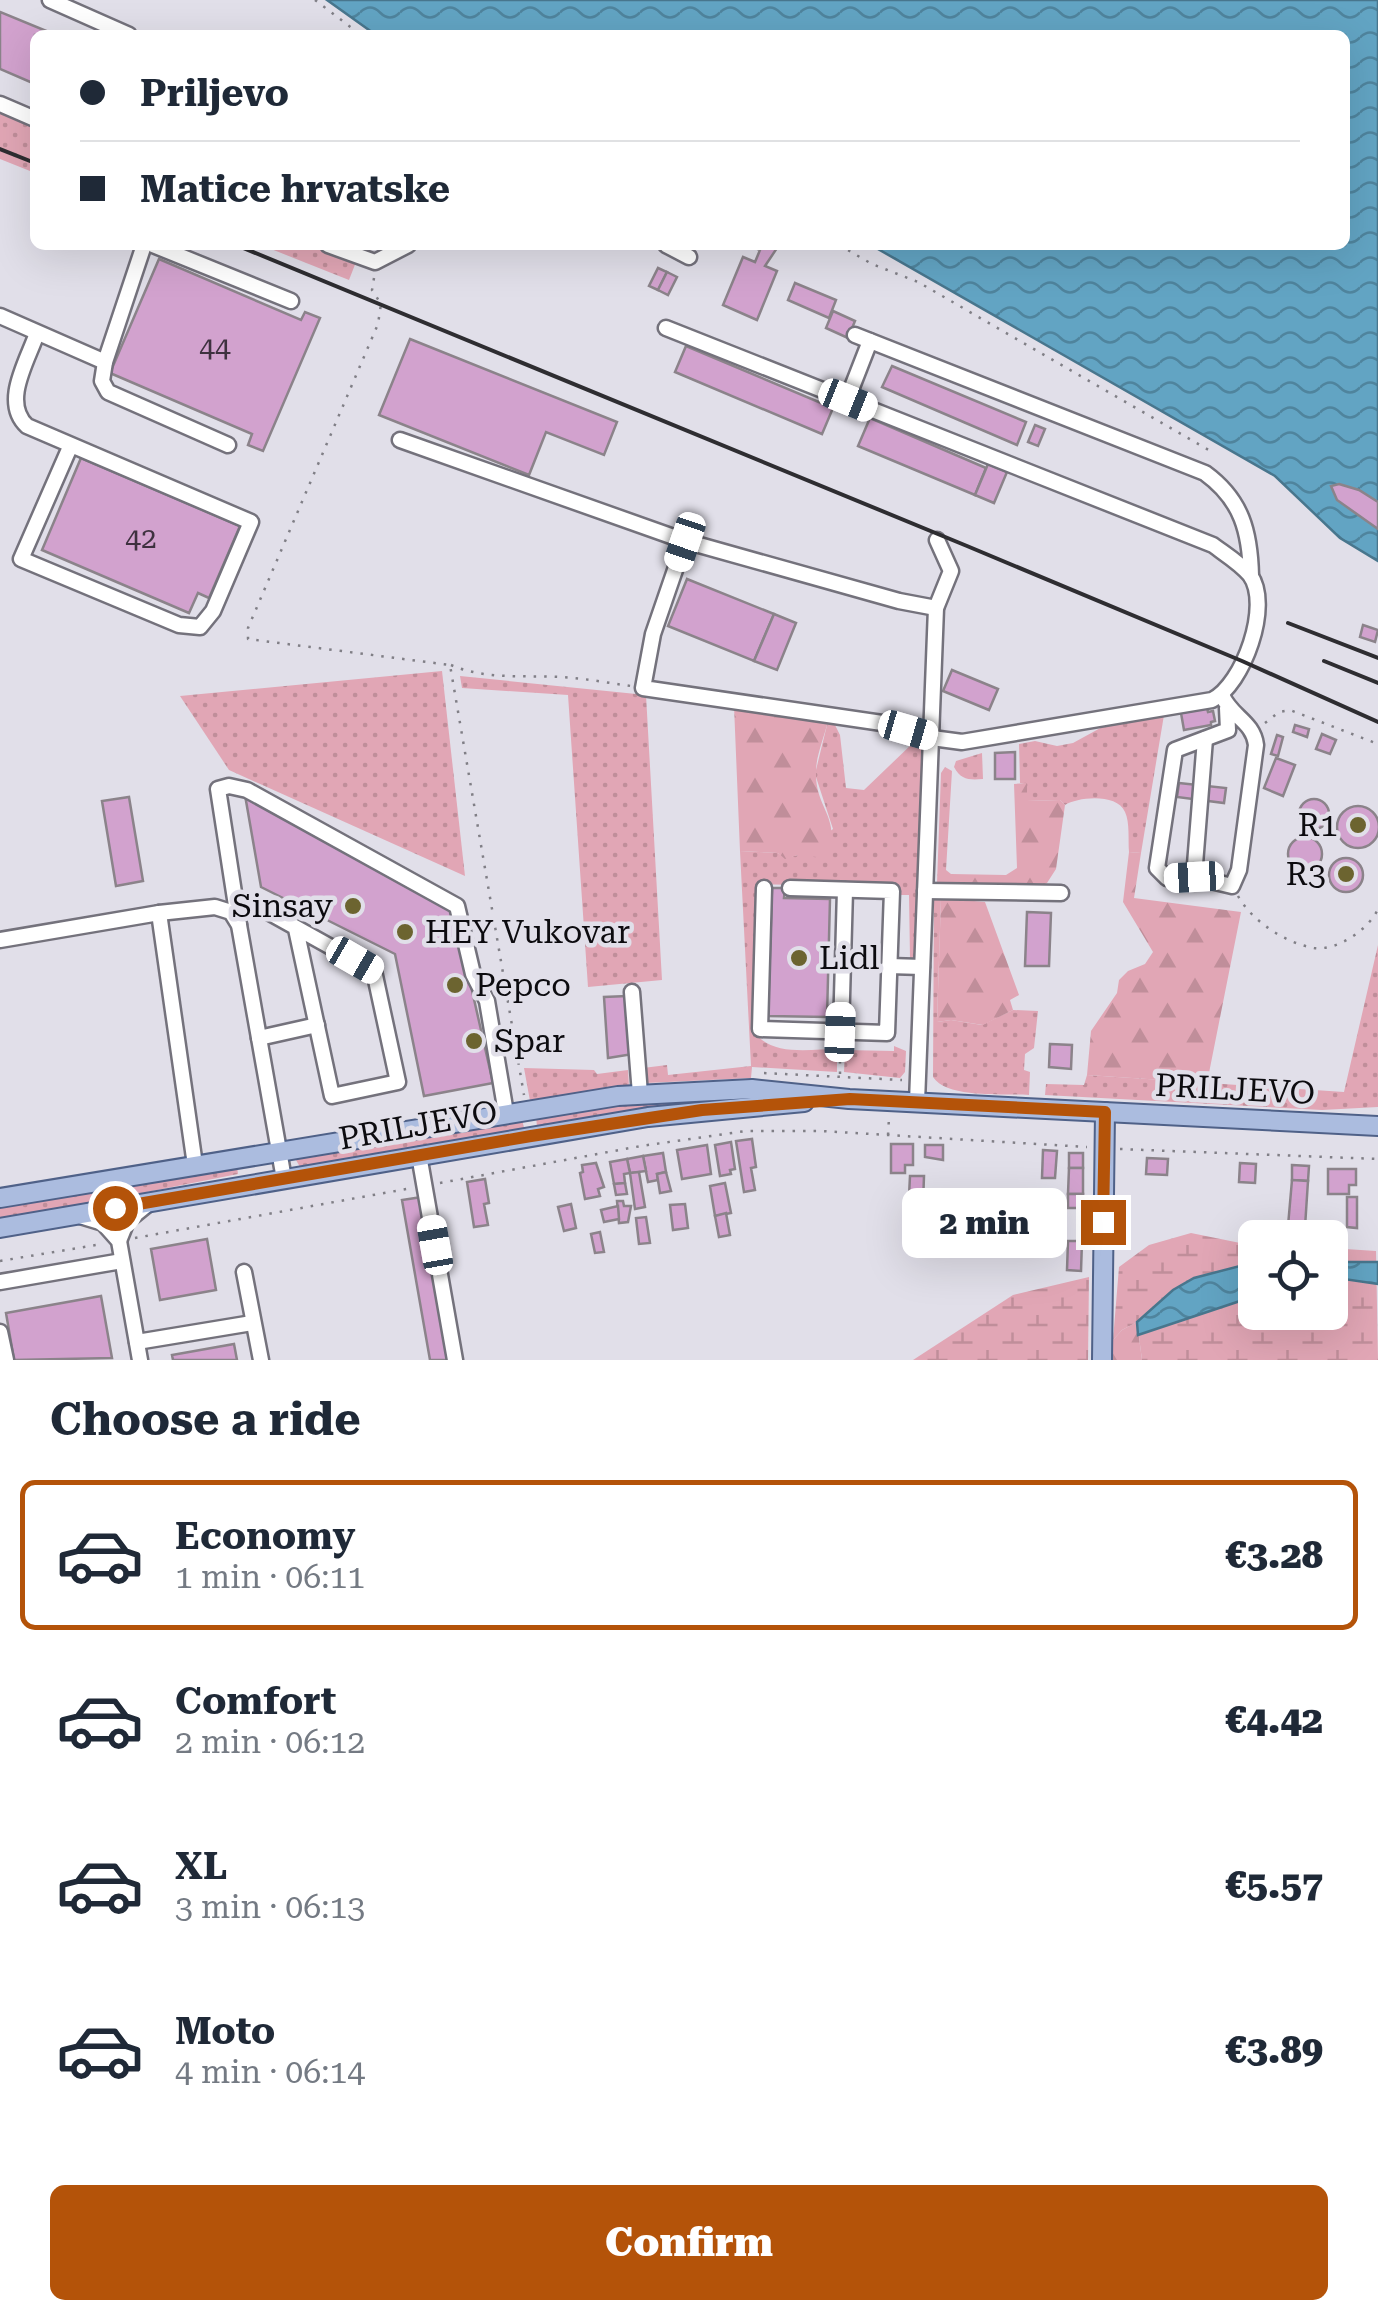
<!DOCTYPE html>
<html lang="en">
<head>
<meta charset="utf-8">
<style>
	body { margin:0; font-family:"Roboto Serif",serif; background:#f2f2f3; color:#1f2937; height:100vh; display:flex; flex-direction:column; font-size:38px; white-space:nowrap }
	* { box-sizing:border-box; margin:0 }
	p { font-size:32px; color:#747a83 }
	.icon { flex:none; width:55px; height:55px; fill:none; stroke:currentColor; stroke-width:2; stroke-linecap:round; stroke-linejoin:round }
	.map { position:relative; height:1360px; overflow:hidden }
	.drawer { display:flex; flex-direction:column; background:#fff; flex:1 }
	.drawer>* { flex:none }
	.top-card { position:absolute; left:30px; top:30px; width:1320px; height:220px; border-radius:15px; box-shadow:0 10px 40px #0002; display:grid; align-content:center; height:220px; padding:0 50px; background:#fff }
	.controls { position:absolute; left:1238px; top:1220px; display:grid; gap:20px }
	.controls a { display:grid; place-items:center; width:110px; height:110px; border-radius:15px; background:#fff; box-shadow:0 10px 40px #0002; font-size:50px }
	.end { position:absolute; width:45px; height:45px; margin:-22px; border:12px solid #b45309; background:#fff; box-shadow:0 0 0 5px #fff }
	.from { border-radius:50% }
	.bubble { position:absolute; height:70px; border-radius:15px; background:#fff; box-shadow:0 10px 40px #0002; font-size:32px; font-weight:800; line-height:70px; text-align:center }
	.car { position:absolute; width:30px; height:60px; margin:-30px -15px; border-radius:12px; box-shadow:0 0 8px 2px #0007; background:linear-gradient(#fff 24%,#345 0 40%,#fff 0 76%,#345 0 86%,#fff 0) }
	.top-card b { display:flex; align-items:center; gap:35px; height:95px; font-size:38px }
	.top-card b+b { border-top:2px solid #e0e1e3 }
	.top-card i { width:25px; height:25px; background:#1f2937 }
	ul { padding:0; list-style:none }
	li { display:flex; align-items:center; gap:30px; height:150px; margin:0 20px 15px; padding:0 30px; border:5px solid transparent; border-radius:15px }
	li div { flex:1 }
	li b { display:block; font-size:38px }
	li em { font-style:normal; font-weight:800 }
	li.current { border-color:#b45309 }
	li>.icon { width:90px; height:90px; stroke-width:1.5 }
	h2 { padding:0 50px; font-size:45px; line-height:120px }
	.action { display:flex; gap:20px; margin-top:auto; padding:20px 50px }
	.action a { flex:1; height:115px; border-radius:15px; background:#b45309; color:#fff; font-size:40px; font-weight:800; line-height:115px; text-align:center }
	.map>svg:first-child { display:block }
	.grass { fill:url(#grass-dots) }
	.forest { fill:url(#forest-firs) }
	.wetland { fill:url(#wetland-marsh) }
	.water { fill:url(#water-waves); stroke:#48768d; stroke-width:2.5 }
	.building { fill:#d2a2ce; stroke:#8b838a; stroke-width:2.5 }
	.lines { fill:none; stroke-linecap:round; stroke-linejoin:round }
	.minor-casing { stroke:#74727c; stroke-width:19 }
	.major-casing { stroke:#4f6188; stroke-width:22 }
	.path { stroke:#807f86; stroke-width:2.5; stroke-dasharray:2.5 8; stroke-linecap:butt }
	.minor { stroke:#fff; stroke-width:14 }
	.major { stroke:#abbcdf; stroke-width:18 }
	.rail { stroke:#2e2d31; stroke-width:4 }
	.route { stroke:#b45309; stroke-width:12 }
	.poi-dot { fill:#6c6430; stroke:#e1dfe9; stroke-width:4 }
	.labels { text-anchor:middle; dominant-baseline:central; stroke-width:9; stroke-linejoin:round; paint-order:stroke }
	.number-label { font-size:28px; fill:#3e313f }
	.poi-label { font-size:32px; fill:#0c0b0f; stroke:#e1dfe9; text-anchor:start }
	.street-label { font-size:32px; fill:#0c0b0f; stroke:#e1dfe9 }
</style>
</head>
<body>
<div class="map">
<svg width="1378" height="1360" viewBox="0 0 1378 1360">
	<defs>
		<pattern id="grass-dots" width="8" height="8" patternUnits="userSpaceOnUse" patternTransform="scale(2.5)"><rect width="8" height="8" fill="#e1a6b5"/><path d="M2 2h.1M6 6h.1" fill="none" stroke="#c08e9a" stroke-width="1.8" stroke-linecap="round"/></pattern>
		<pattern id="forest-firs" width="22" height="20" patternUnits="userSpaceOnUse" patternTransform="scale(2.5)"><rect width="22" height="20" fill="#e1a6b5"/><path d="M5 1l3.5 6h-7zM16 11l3.5 6h-7z" fill="#c08e9a"/></pattern>
		<pattern id="wetland-marsh" width="20" height="14" patternUnits="userSpaceOnUse" patternTransform="scale(2.5)"><rect width="20" height="14" fill="#e1a6b5"/><path d="M1 5h8M5 5V1M11 12h8M15 12V8" fill="none" stroke="#c08e9a"/></pattern>
		<pattern id="water-waves" width="16" height="10" patternUnits="userSpaceOnUse" patternTransform="scale(2.5)"><rect width="16" height="10" fill="#62a4c3"/><path d="M0 5q4-4 8 0t8 0" fill="none" stroke="#4f849d"/></pattern>
	</defs>
	<rect width="100%" height="100%" fill="#e1dfe9"/>
	<!-- grass -->
	<g class="grass">
		<polygon points="0,110 35,125 35,173 0,159"/>
		<polygon points="261,245 316,245 356,262 349,280"/>
		<polygon points="442,671 465,876 229,770 180,696"/>
		<polygon points="460,676 646,695 662,980 588,987 568,695 462,688"/>
		<path d="M 1164,715 L 1141,853 L 1129,852 C 1128,841 1130,822 1125,812 C 1117,793 1078,797 1065,805 L 1060,800 L 1027,801 L 1027,784 L 1020,783 L 1019,744 L 1035,741 L 1057,746 L 1073,743 L 1104,726 Z"/>
		<path d="M 828,721 L 834,723 L 840,735 L 846,788 L 864,790 L 913,743 L 922,744 L 917,956 L 910,959 L 909,895 L 898,895 L 890,887 L 756,884 L 754,1031 C 770,1057 810,1049 837,1049 L 837,1072 L 752,1067 L 751,1078 L 646,1083 L 643,1068 L 667,1065 L 668,1075 L 751,1066 L 740,851 L 778,853 L 785,858 L 798,855 L 833,829 L 815,774 Z"/>
		<path d="M 982,753 L 983,779 C 969,780 961,780 954,767 L 956,761 Z"/>
		<polygon points="945,767 952,771 946,870 951,874 951,885 1047,883 1038,886 939,885 937,883 941,773"/>
		<path d="M 934,897 L 941,898 L 937,1022 L 951,1020 L 982,1025 L 1013,1010 L 1038,1011 L 1034,1048 L 1025,1054 L 1024,1070 L 1030,1072 L 1029,1095 C 1004,1093 947,1099 933,1077 Z"/>
		<polygon points="1378,945 1378,1107 1322,1110 1045,1095 1046,1084 1084,1085 1087,1075 1344,1092"/>
		<polygon points="894,1046 906,1051 905,1072 900,1078 844,1072 845,1050 894,1051"/>
		<polygon points="524,1068 594,1070 597,1074 628,1070 629,1087 530,1101"/>
		<polygon points="741,1096 757,1098 679,1105 537,1127 536,1116 669,1099"/>
		<polygon points="522,1118 524,1129 306,1168 300,1167 296,1160 296,1157"/>
		<polygon points="237,1166 238,1174 0,1221 0,1206"/>
	</g>
	<!-- forest -->
	<g class="forest">
		<path d="M 734,706 L 828,721 C 824,738 815,758 816,775 C 816,809 843,820 826,858 L 798,855 L 785,859 L 778,853 L 740,851 Z"/>
		<polygon points="1027,783 1027,801 1060,800 1065,805 1056,869 1047,883 951,885 951,874 1006,875 1017,868 1014,784"/>
		<polygon points="1129,852 1141,853 1134,898 1241,912 1207,1083 1087,1075 1091,1031 1117,993 1119,980 1128,971 1145,964 1153,952 1123,902"/>
		<polygon points="941,898 985,902 1019,995 1010,1000 1013,1010 983,1025 951,1020 937,1022"/>
		<polygon points="1137,1322 1142,1360 1113,1360 1113,1340 1122,1330"/>
	</g>
	<!-- wetland -->
	<g class="wetland">
		<polygon points="1191,1233 1255,1246 1255,1312 1330,1312 1330,1248 1376,1251 1378,1360 1142,1360 1137,1322 1122,1330 1113,1340 1119,1267 1149,1245"/>
		<polygon points="1089,1277 1088,1360 913,1360 1013,1295"/>
	</g>
	<!-- water -->
	<g class="water">
		<polygon points="327,0 1378,0 1378,561 1340,538 1275,476 871,245 1345,245 1345,35 376,35"/>
		<polygon points="1255,1262 1255,1296 1138,1335 1137,1322 1173,1290 1194,1278"/>
		<polygon points="1330,1262 1378,1262 1378,1284 1330,1277"/>
	</g>
	<!-- building -->
	<g class="building">
		<polygon points="0,12 56,35 35,35 35,84 0,69"/>
		<polygon points="757,245 779,245 765,266 777,271 757,320 723,305 743,257 755,262 760,250 755,248"/>
		<polygon points="159,259 301,320 305,312 320,318 263,451 248,445 252,434 110,373"/>
		<polygon points="658,268 667,272 658,290 649,286"/>
		<polygon points="667,272 677,277 668,295 658,290"/>
		<polygon points="795,283 836,300 829,318 788,300"/>
		<polygon points="833,311 855,321 848,338 826,328"/>
		<polygon points="410,339 617,422 604,455 546,432 529,475 379,415"/>
		<polygon points="686,346 833,408 822,434 675,372"/>
		<polygon points="892,366 1026,422 1017,445 882,387"/>
		<polygon points="870,418 986,468 975,495 858,446"/>
		<polygon points="1035,425 1045,429 1038,446 1028,442"/>
		<polygon points="81,458 240,526 209,598 198,593 189,613 42,550"/>
		<polygon points="988,464 1007,472 994,503 975,495"/>
		<polygon points="1339,484 1359,490 1378,502 1378,529 1337,500 1331,486"/>
		<polygon points="687,579 774,614 754,661 668,626"/>
		<polygon points="774,614 796,623 777,670 754,661"/>
		<polygon points="1363,625 1378,630 1375,642 1360,637"/>
		<polygon points="952,670 998,689 989,710 943,691"/>
		<polygon points="1207,708 1208,712 1213,711 1215,721 1211,722 1211,725 1184,730 1181,713"/>
		<polygon points="1295,725 1309,729 1307,737 1293,732"/>
		<polygon points="1322,734 1336,740 1330,754 1316,749"/>
		<polygon points="1277,735 1283,737 1278,756 1271,754"/>
		<polygon points="1015,752 1015,779 995,779 995,753"/>
		<polygon points="1276,758 1295,765 1283,796 1264,788"/>
		<polygon points="1179,783 1226,788 1224,803 1177,797"/>
		<polygon points="245,795 454,911 493,1083 424,1096 395,954 261,887"/>
		<polygon points="129,797 143,881 116,886 102,801"/>
		<circle cx="1314" cy="814" r="15"/>
		<circle cx="1358" cy="827" r="21"/>
		<circle cx="1305" cy="854" r="17"/>
		<circle cx="1346" cy="875" r="17"/>
		<polygon points="772,888 785,888 784,898 830,899 827,1017 768,1016"/>
		<polygon points="1027,912 1051,913 1049,966 1025,966"/>
		<polygon points="627,996 633,1054 608,1058 604,997"/>
		<polygon points="1050,1044 1072,1045 1071,1069 1049,1067"/>
		<polygon points="752,1139 756,1167 751,1168 755,1190 744,1192 736,1141"/>
		<polygon points="731,1142 735,1169 730,1170 731,1174 720,1176 715,1145"/>
		<polygon points="891,1144 913,1144 913,1165 905,1165 905,1173 891,1173"/>
		<polygon points="707,1145 711,1174 682,1179 677,1150"/>
		<polygon points="925,1145 943,1145 943,1160 925,1157"/>
		<polygon points="1043,1150 1057,1151 1055,1178 1042,1178"/>
		<polygon points="663,1153 666,1172 657,1174 658,1180 648,1182 643,1156"/>
		<rect x="1069" y="1153" width="14" height="15"/>
		<polygon points="643,1156 646,1171 630,1173 627,1159"/>
		<polygon points="1147,1158 1168,1159 1167,1175 1146,1174"/>
		<polygon points="627,1159 630,1173 624,1174 625,1183 614,1184 610,1162"/>
		<polygon points="596,1163 604,1187 598,1189 600,1196 585,1199 580,1173 583,1172 582,1165"/>
		<polygon points="1240,1163 1256,1164 1255,1183 1239,1182"/>
		<polygon points="1292,1165 1309,1166 1308,1181 1292,1180"/>
		<polygon points="1069,1168 1083,1168 1083,1194 1068,1194"/>
		<polygon points="1328,1169 1356,1169 1356,1185 1349,1185 1349,1194 1328,1194"/>
		<polygon points="639,1172 645,1207 635,1209 630,1173"/>
		<polygon points="666,1172 671,1191 660,1193 657,1174"/>
		<polygon points="910,1176 924,1176 923,1204 912,1203 912,1196 909,1196"/>
		<polygon points="485,1179 489,1203 484,1204 488,1225 474,1227 467,1182"/>
		<polygon points="1292,1180 1308,1181 1305,1227 1288,1226"/>
		<polygon points="625,1183 627,1194 616,1195 614,1184"/>
		<polygon points="725,1183 731,1213 715,1216 710,1186"/>
		<polygon points="1068,1194 1083,1194 1082,1208 1068,1208"/>
		<polygon points="422,1197 452,1360 430,1360 402,1200"/>
		<polygon points="1347,1197 1357,1197 1357,1228 1347,1227"/>
		<polygon points="617,1201 623,1201 624,1206 631,1206 628,1222 619,1223"/>
		<polygon points="571,1204 576,1228 564,1231 558,1207"/>
		<polygon points="685,1204 688,1228 673,1230 670,1205"/>
		<polygon points="618,1206 619,1219 604,1222 601,1210"/>
		<polygon points="726,1213 730,1235 719,1237 715,1216"/>
		<polygon points="646,1217 650,1243 639,1244 636,1218"/>
		<polygon points="1051,1229 1052,1255 1039,1255 1038,1230"/>
		<polygon points="600,1232 604,1252 595,1253 591,1234"/>
		<polygon points="207,1239 216,1290 160,1300 151,1249"/>
		<polygon points="1068,1241 1082,1241 1081,1271 1067,1270"/>
		<polygon points="101,1296 112,1358 14,1360 6,1313"/>
		<polygon points="234,1344 237,1360 173,1360 172,1355"/>
	</g>
	<g class="lines">
		<defs>
			<g id="minor">
				<polyline points="50,0 129,35"/>
				<polyline points="0,104 35,119"/>
				<polyline points="144,245 105,362 102,381 108,392 228,445"/>
				<polyline points="153,245 291,301"/>
				<polyline points="328,245 375,262 408,245"/>
				<polyline points="666,245 689,257"/>
				<polyline points="0,316 105,362"/>
				<path d="M 666,328 L 1213,545 C 1225,554 1240,563 1250,575 C 1272,605 1243,685 1212,700 L 962,742 L 932,738 L 882,723 L 643,688 L 653,634 L 685,541"/>
				<path d="M 37,333 C 28,360 1,402 27,426 L 251,522 L 213,611 L 200,627 L 179,625 L 21,559 L 70,447"/>
				<path d="M 855,335 L 1205,473 C 1242,500 1250,532 1251,576"/>
				<polyline points="847,400 870,341"/>
				<polyline points="400,440 685,541 899,601 936,608"/>
				<path d="M 1222,695 C 1231,717 1253,721 1256,745 L 1239,870 L 1232,886 L 1194,877 L 1167,878 L 1157,868 L 1175,750 L 1228,730 L 1227,708"/>
				<polyline points="1194,877 1205,739"/>
				<polyline points="764,888 760,1029 887,1033 892,891 790,888"/>
				<polyline points="925,891 1061,893"/>
				<polyline points="268,912 374,971 398,1082 332,1096 296,929"/>
				<polyline points="159,913 195,1165"/>
				<polyline points="239,925 218,789 229,786 247,790 457,906 473,974 487,1001 506,1113"/>
				<polyline points="0,940 159,913 215,907 231,912 239,925 284,1179"/>
				<polyline points="889,966 922,967"/>
				<polyline points="632,992 640,1094"/>
				<polyline points="841,1032 845,890"/>
				<polyline points="259,1038 317,1025"/>
				<polyline points="917,1102 936,608 951,571 937,540"/>
				<polyline points="419,1155 455,1360"/>
				<polyline points="80,1216 103,1223 119,1241 140,1360"/>
				<polyline points="119,1241 127,1221 148,1204"/>
				<polyline points="244,1272 261,1360"/>
				<polyline points="0,1282 122,1261"/>
				<polyline points="0,1332 6,1360"/>
				<polyline points="137,1342 252,1323"/>
			</g>
			<g id="major">
				<polyline points="0,1198 618,1096 752,1089 849,1099 1378,1126"/>
				<polyline points="0,1228 648,1117 804,1102"/>
				<polyline points="1102,1360 1105,1112"/>
			</g>
		</defs>
		<!-- minor casing -->
		<use href="#minor" class="minor-casing"/>
		<!-- major casing -->
		<use href="#major" class="major-casing"/>
		<!-- path -->
		<g class="path">
			<polyline points="315,0 361,35"/>
			<polyline points="839,245 872,264 918,282 1212,452"/>
			<polyline points="374,278 372,290 381,304 378,324 248,628 248,639 450,665 524,1095"/>
			<path d="M 451,665 C 486,680 524,675 560,677 C 584,678 608,683 631,686"/>
			<polyline points="1265,723 1279,712 1290,710 1378,744"/>
			<path d="M 1238,896 C 1252,921 1285,943 1314,948 C 1338,951 1369,929 1378,909"/>
			<polyline points="764,1073 902,1080"/>
			<polyline points="840,1074 840,1047"/>
			<polyline points="888,1135 889,1118"/>
			<polyline points="1120,1149 1378,1159"/>
			<polyline points="440,1183 641,1146 746,1131 821,1131 1087,1147"/>
			<polyline points="135,1238 412,1188"/>
			<polyline points="0,1261 102,1244"/>
		</g>
		<!-- minor -->
		<use href="#minor" class="minor"/>
		<!-- major -->
		<use href="#major" class="major"/>
		<!-- rail -->
		<g class="rail">
			<polyline points="0,149 35,163"/>
			<polyline points="236,245 967,546 1242,661 1378,722"/>
			<polyline points="1288,623 1378,658"/>
			<polyline points="1324,661 1378,683"/>
		</g>
	</g>
	<g class="lines">
		<!-- route -->
		<polyline class="route" points="115,1208 531,1136 702,1110 850,1099 1105,1112 1103,1222"/>
	</g>
	<!-- markers -->
	<g class="poi-dot">
		<circle cx="1358" cy="825" r="10"/>
		<circle cx="1346" cy="874" r="10"/>
		<circle cx="353" cy="906" r="10"/>
		<circle cx="405" cy="932" r="10"/>
		<circle cx="799" cy="958" r="10"/>
		<circle cx="455" cy="985" r="10"/>
		<circle cx="474" cy="1041" r="10"/>
	</g>
	<g class="labels">
		<!-- number labels -->
		<g class="number-label">
			<text x="215" y="347">44</text>
			<text x="141" y="538">42</text>
		</g>
		<!-- poi labels -->
		<g class="poi-label">
			<text x="1338" y="825" text-anchor="end">R1</text>
			<text x="1326" y="874" text-anchor="end">R3</text>
			<text x="333" y="906" text-anchor="end">Sinsay</text>
			<text x="425" y="932">HEY Vukovar</text>
			<text x="819" y="958">Lidl</text>
			<text x="475" y="985">Pepco</text>
			<text x="494" y="1041">Spar</text>
		</g>
		<!-- street labels -->
		<g class="street-label">
			<text transform="translate(1235 1089) rotate(3)">PRILJEVO</text>
			<text transform="translate(418 1125) rotate(-10)">PRILJEVO</text>
		</g>
	</g>
</svg>
<div class="controls">
<a><svg class="icon" aria-label="locate" viewBox="0 0 24 24"><circle cx="12" cy="12" r="6"/><path d="M12 2v4M12 18v4M2 12h4M18 12h4"/></svg></a>
</div>
<i class="end from" style="left:115px;top:1208px"></i>
<i class="end" style="left:1103px;top:1222px"></i>
<div class="bubble" style="left:902px;top:1188px;width:165px">2 min</div>
<i class="car" style="left:848px;top:400px;rotate:112deg"></i>
<i class="car" style="left:685px;top:542px;rotate:199deg"></i>
<i class="car" style="left:908px;top:730px;rotate:106deg"></i>
<i class="car" style="left:1194px;top:877px;rotate:267deg"></i>
<i class="car" style="left:355px;top:960px;rotate:120deg"></i>
<i class="car" style="left:840px;top:1032px;rotate:2deg"></i>
<i class="car" style="left:435px;top:1245px;rotate:350deg"></i>
<div class="top-card">
<b><i class="from"></i>Priljevo</b>
<b><i></i>Matice hrvatske</b>
</div>
</div>
<section class="drawer">
<h2>Choose a ride</h2>
<ul>
<li class="current"><svg class="icon" aria-label="car" viewBox="0 0 24 24"><path d="M5 17H2v-5l4-1 3-4h7l3 4 3 1v5h-3M9 17h6M6 11h13"/><circle cx="7" cy="17" r="2"/><circle cx="17" cy="17" r="2"/></svg><div><b>Economy</b><p>1 min · 06:11</p></div><em>€3.28</em></li>
<li><svg class="icon" aria-label="car" viewBox="0 0 24 24"><path d="M5 17H2v-5l4-1 3-4h7l3 4 3 1v5h-3M9 17h6M6 11h13"/><circle cx="7" cy="17" r="2"/><circle cx="17" cy="17" r="2"/></svg><div><b>Comfort</b><p>2 min · 06:12</p></div><em>€4.42</em></li>
<li><svg class="icon" aria-label="car" viewBox="0 0 24 24"><path d="M5 17H2v-5l4-1 3-4h7l3 4 3 1v5h-3M9 17h6M6 11h13"/><circle cx="7" cy="17" r="2"/><circle cx="17" cy="17" r="2"/></svg><div><b>XL</b><p>3 min · 06:13</p></div><em>€5.57</em></li>
<li><svg class="icon" aria-label="car" viewBox="0 0 24 24"><path d="M5 17H2v-5l4-1 3-4h7l3 4 3 1v5h-3M9 17h6M6 11h13"/><circle cx="7" cy="17" r="2"/><circle cx="17" cy="17" r="2"/></svg><div><b>Moto</b><p>4 min · 06:14</p></div><em>€3.89</em></li>
</ul>
<div class="action"><a>Confirm</a></div>
</section>
</body>
</html>
